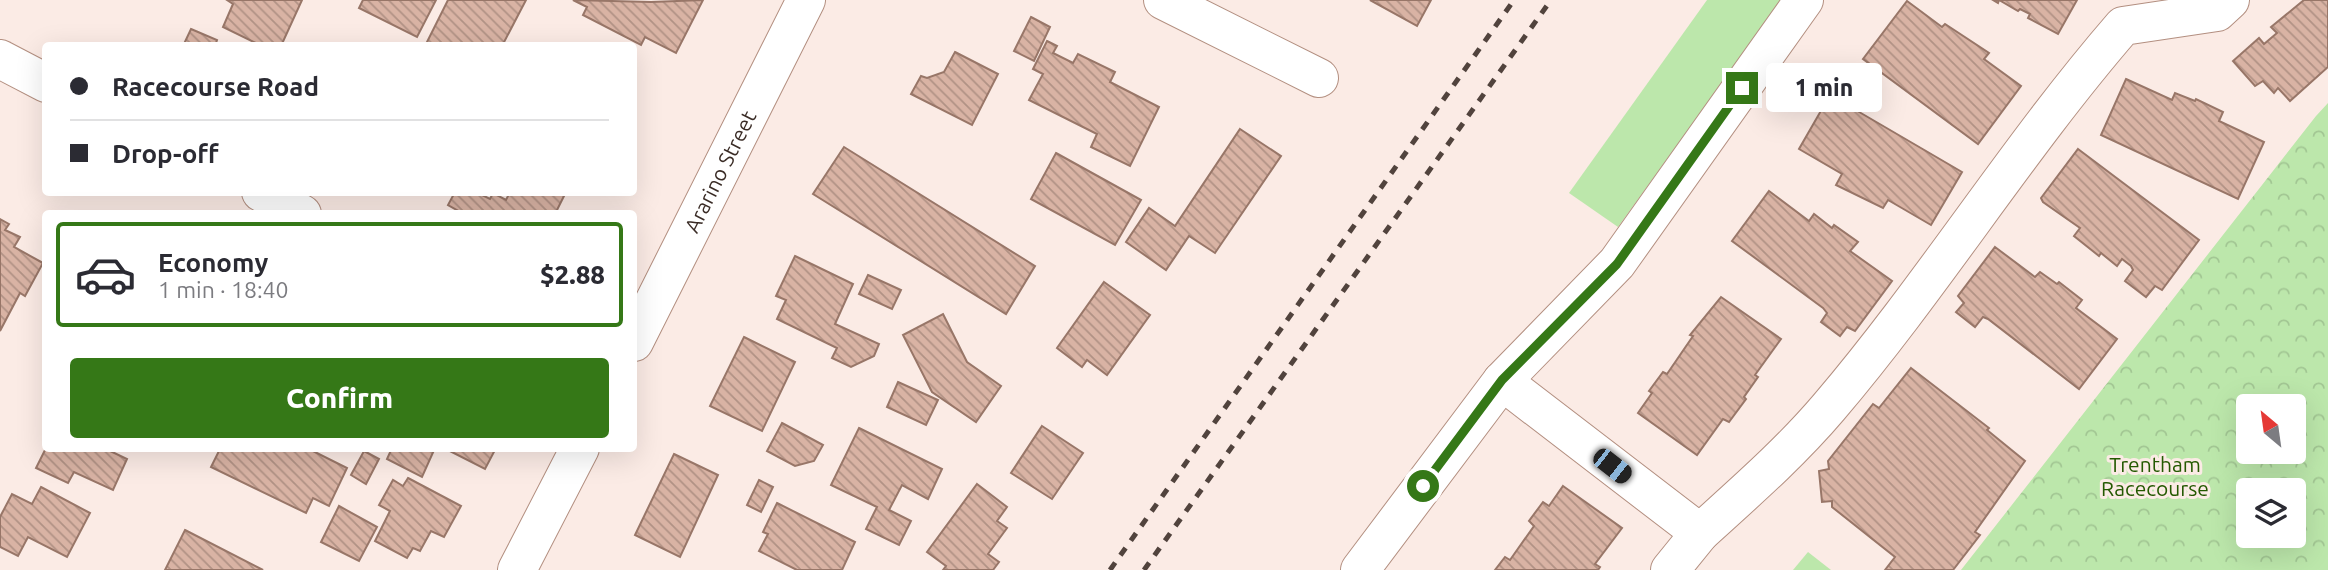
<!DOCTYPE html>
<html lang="en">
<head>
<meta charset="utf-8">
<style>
	body { margin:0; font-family:Ubuntu,sans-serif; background:#f2f2f3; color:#2b2b33; height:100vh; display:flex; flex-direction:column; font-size:26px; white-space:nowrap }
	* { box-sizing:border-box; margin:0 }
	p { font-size:23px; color:#7c7c81 }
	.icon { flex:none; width:38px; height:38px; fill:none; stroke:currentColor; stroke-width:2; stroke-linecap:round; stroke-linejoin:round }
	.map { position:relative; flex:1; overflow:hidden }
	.sheet { position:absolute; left:42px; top:210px; width:595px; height:242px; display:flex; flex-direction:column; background:#fff; border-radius:7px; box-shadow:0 7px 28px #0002 }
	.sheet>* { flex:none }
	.guide { position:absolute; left:42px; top:42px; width:595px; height:154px; border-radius:7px; box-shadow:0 7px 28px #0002; display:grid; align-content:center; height:154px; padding:0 28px; background:#fff }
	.needle { width:46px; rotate:331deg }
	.tools { position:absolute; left:2236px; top:394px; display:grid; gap:14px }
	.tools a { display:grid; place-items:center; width:70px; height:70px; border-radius:7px; background:#fff; box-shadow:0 7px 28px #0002; font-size:35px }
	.end { position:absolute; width:32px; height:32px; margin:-16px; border:9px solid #357817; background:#fff; box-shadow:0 0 0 4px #fff }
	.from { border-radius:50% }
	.bubble { position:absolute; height:49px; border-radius:7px; background:#fff; box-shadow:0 7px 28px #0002; font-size:23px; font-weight:800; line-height:49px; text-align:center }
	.car { position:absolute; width:21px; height:42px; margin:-21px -10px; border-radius:9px; box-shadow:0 0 5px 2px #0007; background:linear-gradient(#222 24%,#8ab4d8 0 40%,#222 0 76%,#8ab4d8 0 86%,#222 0) }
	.guide b { display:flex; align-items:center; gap:24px; height:66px; font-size:26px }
	.guide b+b { border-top:2px solid #e1e1e2 }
	.guide i { width:18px; height:18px; background:#2b2b33 }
	ul { padding:12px 0 0; list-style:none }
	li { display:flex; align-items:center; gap:21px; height:105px; margin:0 14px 10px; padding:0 14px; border:4px solid #e1e1e2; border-radius:7px }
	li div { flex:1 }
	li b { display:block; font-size:26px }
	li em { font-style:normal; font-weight:800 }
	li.selected { border-color:#357817 }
	li>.icon { width:63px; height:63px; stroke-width:1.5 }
	.cta { display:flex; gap:14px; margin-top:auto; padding:14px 28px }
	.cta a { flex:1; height:80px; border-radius:7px; background:#357817; color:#fff; font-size:28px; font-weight:800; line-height:80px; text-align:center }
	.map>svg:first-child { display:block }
	.green { fill:#bce7ab }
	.park { fill:url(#park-crowns); fill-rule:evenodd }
	.building { fill:url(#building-back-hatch); stroke:#987668; stroke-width:2 }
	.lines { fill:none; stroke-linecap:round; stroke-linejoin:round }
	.minor-casing { stroke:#b38f80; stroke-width:40 }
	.minor { stroke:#fff; stroke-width:38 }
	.rail { stroke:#51433d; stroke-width:5; stroke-dasharray:9 9; stroke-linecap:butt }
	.route { stroke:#357817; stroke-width:9 }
	.labels { text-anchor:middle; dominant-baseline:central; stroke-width:6; stroke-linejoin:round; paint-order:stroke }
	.street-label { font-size:21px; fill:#3a2c26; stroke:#fbebe5 }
	.park-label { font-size:21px; fill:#245900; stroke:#fbebe5 }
</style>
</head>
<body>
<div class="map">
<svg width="2328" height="570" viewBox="0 0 2328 570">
	<defs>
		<pattern id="park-crowns" width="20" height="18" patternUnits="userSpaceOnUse" patternTransform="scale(1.75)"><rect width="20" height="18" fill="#bce7ab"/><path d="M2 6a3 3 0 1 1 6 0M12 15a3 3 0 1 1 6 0" fill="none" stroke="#a2c693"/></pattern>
		<pattern id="building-back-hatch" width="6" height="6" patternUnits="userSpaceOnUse" patternTransform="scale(1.75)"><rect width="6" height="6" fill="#d9b3a4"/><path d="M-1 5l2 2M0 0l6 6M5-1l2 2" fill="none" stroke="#b19285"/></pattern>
	</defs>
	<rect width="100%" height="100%" fill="#fbebe5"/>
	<!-- green -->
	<g class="green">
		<polygon points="1707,0 1782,0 1618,227 1569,193"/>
		<polygon points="1808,552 1831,570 1793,570"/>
	</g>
	<!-- park -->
	<path class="park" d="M 2328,103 L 2328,570 L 1961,570 L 2316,116 ZM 2249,406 L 2294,406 L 2294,452 L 2249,452 ZM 2249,490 L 2294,490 L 2294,536 L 2249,536 Z"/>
	<!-- building -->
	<g class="building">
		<polygon points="302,0 281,46 262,46 223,27 233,4 227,0"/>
		<polygon points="363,0 436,0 417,37 359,8"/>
		<polygon points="448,0 526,0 502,46 425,46"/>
		<polygon points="573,0 651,2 703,0 676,53 645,37 641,45 583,15 587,7"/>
		<polygon points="1370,0 1431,0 1417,26"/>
		<polygon points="1993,0 2077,0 2058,34 2028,18 2030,14 2020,9 2018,11 1999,0 1998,3"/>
		<polygon points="2304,0 2328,0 2328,67 2290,101 2278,88 2274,93 2263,81 2255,86 2233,61 2259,38 2264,44 2277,33 2271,27"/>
		<polygon points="1907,1 1942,27 1945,24 1989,53 1984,59 2021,86 1978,144 1863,59"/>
		<polygon points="1031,17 1050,27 1034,61 1014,51"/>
		<polygon points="191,29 217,40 215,46 183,46"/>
		<polygon points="1047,41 1057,46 1053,53 1073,63 1078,54 1115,72 1110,82 1159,107 1130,166 1091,147 1097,134 1029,100 1043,74 1033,69"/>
		<polygon points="955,52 998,74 972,125 911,94 921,76 927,78 944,72"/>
		<polygon points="2126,79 2172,100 2175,93 2195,101 2196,99 2223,112 2219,121 2264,142 2238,199 2101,135"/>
		<polygon points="1830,95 1962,172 1931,225 1888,200 1883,208 1836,185 1842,174 1799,149"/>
		<polygon points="1240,129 1281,156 1215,253 1189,236 1166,270 1126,242 1149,208 1175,226"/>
		<polygon points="844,147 1035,266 1006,314 813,194"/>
		<polygon points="2078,149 2199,240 2162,290 2155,286 2146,297 2125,281 2133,270 2131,266 2122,259 2117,266 2101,253 2099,256 2074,236 2080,228 2043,202 2041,198"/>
		<polygon points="1056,153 1141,200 1115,245 1031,199"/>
		<polygon points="1769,191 1809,221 1814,214 1832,228 1834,225 1858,242 1850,251 1892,281 1855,331 1847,327 1840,336 1821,322 1827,313 1823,308 1732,241"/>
		<polygon points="455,192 476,192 490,199 493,193 506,200 510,192 566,192 555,214 464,214 448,205"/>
		<polygon points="0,219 9,224 5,230 20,237 14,247 43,263 25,296 20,293 0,331"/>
		<polygon points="1995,247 2035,277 2040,272 2057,284 2059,282 2082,300 2076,308 2117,339 2079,389 1988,319 1983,317 1975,327 1956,312 1964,303 1958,296"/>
		<polygon points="795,256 853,284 835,324 879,344 874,356 851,367 832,358 837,348 777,319 786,300 776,296"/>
		<polygon points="868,275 901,290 892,309 859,294"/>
		<polygon points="1104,282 1150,315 1107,375 1087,360 1082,367 1057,348"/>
		<polygon points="1721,297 1781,339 1755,375 1758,377 1744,397 1746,399 1729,422 1723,419 1697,455 1638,413 1652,393 1649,391 1663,372 1667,374 1693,336 1690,335"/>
		<polygon points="943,314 967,362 1001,386 976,422 932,392 903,335"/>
		<polygon points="744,337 795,362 762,431 710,406"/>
		<polygon points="1911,368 1989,428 1987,430 2025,461 1975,532 1980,535 1953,570 1885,570 1895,557 1832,507 1832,501 1822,502 1819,471 1829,469 1828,461 1873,404 1879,408"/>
		<polygon points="898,382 938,400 926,425 887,407"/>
		<polygon points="782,423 823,445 814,461 795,466 767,451"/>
		<polygon points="1042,426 1083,453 1052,499 1011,473"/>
		<polygon points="859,428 942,469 928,499 902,485 889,510 911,521 899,545 866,529 877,507 831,485"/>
		<polygon points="46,448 104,448 127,459 113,490 74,472 68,483 36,468"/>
		<polygon points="212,448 307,448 347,468 329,506 313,498 306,513 211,467 219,451"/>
		<polygon points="392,448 435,448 422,477 387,459"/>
		<polygon points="444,448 496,448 485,469"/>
		<polygon points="364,451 379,459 366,484 351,475"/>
		<polygon points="674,454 718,475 680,557 635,535"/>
		<polygon points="408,478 461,506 444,537 431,531 420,551 413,548 407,558 375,541 390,511 379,505 393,480 403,486"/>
		<polygon points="759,480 773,487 761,512 747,505"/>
		<polygon points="977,484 1007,507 997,521 1007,528 988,554 999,562 993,570 943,570 946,566 927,552"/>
		<polygon points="1563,486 1622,528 1595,564 1600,567 1598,570 1495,570 1505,557 1510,560 1534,526 1529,521 1543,502 1549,506"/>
		<polygon points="41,487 90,513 67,557 28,537 18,556 0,547 0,517 12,494 32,504"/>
		<polygon points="777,503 855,542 842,570 797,570 759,551 768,534 763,532"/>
		<polygon points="339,506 377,527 359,561 321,542"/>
		<polygon points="185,530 263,570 165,570"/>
	</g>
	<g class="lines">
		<defs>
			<g id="minor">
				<polyline points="1163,0 1319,78"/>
				<polyline points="0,59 46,83"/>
				<polyline points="261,192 302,214"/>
				<path id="s1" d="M 634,342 L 806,0"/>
				<path d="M 1502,381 L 1700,533 C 1744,493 1790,453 1829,407 C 1933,285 2018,147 2123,26 L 2217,12 L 2230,0"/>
				<polyline points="517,570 580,448"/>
				<polyline points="1360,570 1502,381 1617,263 1804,0"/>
				<polyline points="1670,570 1700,533"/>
			</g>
		</defs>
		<!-- minor casing -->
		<use href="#minor" class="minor-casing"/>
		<!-- minor -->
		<use href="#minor" class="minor"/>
		<!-- rail -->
		<g class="rail">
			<polyline points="1110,570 1514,0"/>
			<polyline points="1144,570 1551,0"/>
		</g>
	</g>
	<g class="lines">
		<!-- route -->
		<polyline class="route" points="1423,486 1502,380 1617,264 1742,88"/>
	</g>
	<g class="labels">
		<!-- street labels -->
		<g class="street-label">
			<text stroke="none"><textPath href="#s1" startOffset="191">Ararino Street</textPath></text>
		</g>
		<!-- park labels -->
		<g class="park-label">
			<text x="2155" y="464">Trentham<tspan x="2155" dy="24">Racecourse</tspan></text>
		</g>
	</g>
</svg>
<div class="tools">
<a><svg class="needle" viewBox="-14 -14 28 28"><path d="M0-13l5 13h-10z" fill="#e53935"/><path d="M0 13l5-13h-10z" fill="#7c7c81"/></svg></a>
<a><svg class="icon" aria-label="layers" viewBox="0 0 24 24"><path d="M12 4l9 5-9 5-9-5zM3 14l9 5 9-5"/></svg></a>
</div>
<i class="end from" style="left:1423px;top:486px"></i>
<i class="end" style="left:1742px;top:88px"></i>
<div class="bubble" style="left:1766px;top:63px;width:116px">1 min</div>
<i class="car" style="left:1612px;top:466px;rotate:128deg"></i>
<div class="guide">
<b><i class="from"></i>Racecourse Road</b>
<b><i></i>Drop-off</b>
</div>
<section class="sheet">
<ul>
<li class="selected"><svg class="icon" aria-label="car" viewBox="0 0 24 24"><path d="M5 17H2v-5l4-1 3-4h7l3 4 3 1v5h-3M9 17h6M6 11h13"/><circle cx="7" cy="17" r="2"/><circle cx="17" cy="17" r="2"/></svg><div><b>Economy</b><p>1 min · 18:40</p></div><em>$2.88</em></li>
</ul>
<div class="cta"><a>Confirm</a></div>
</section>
</div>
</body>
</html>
